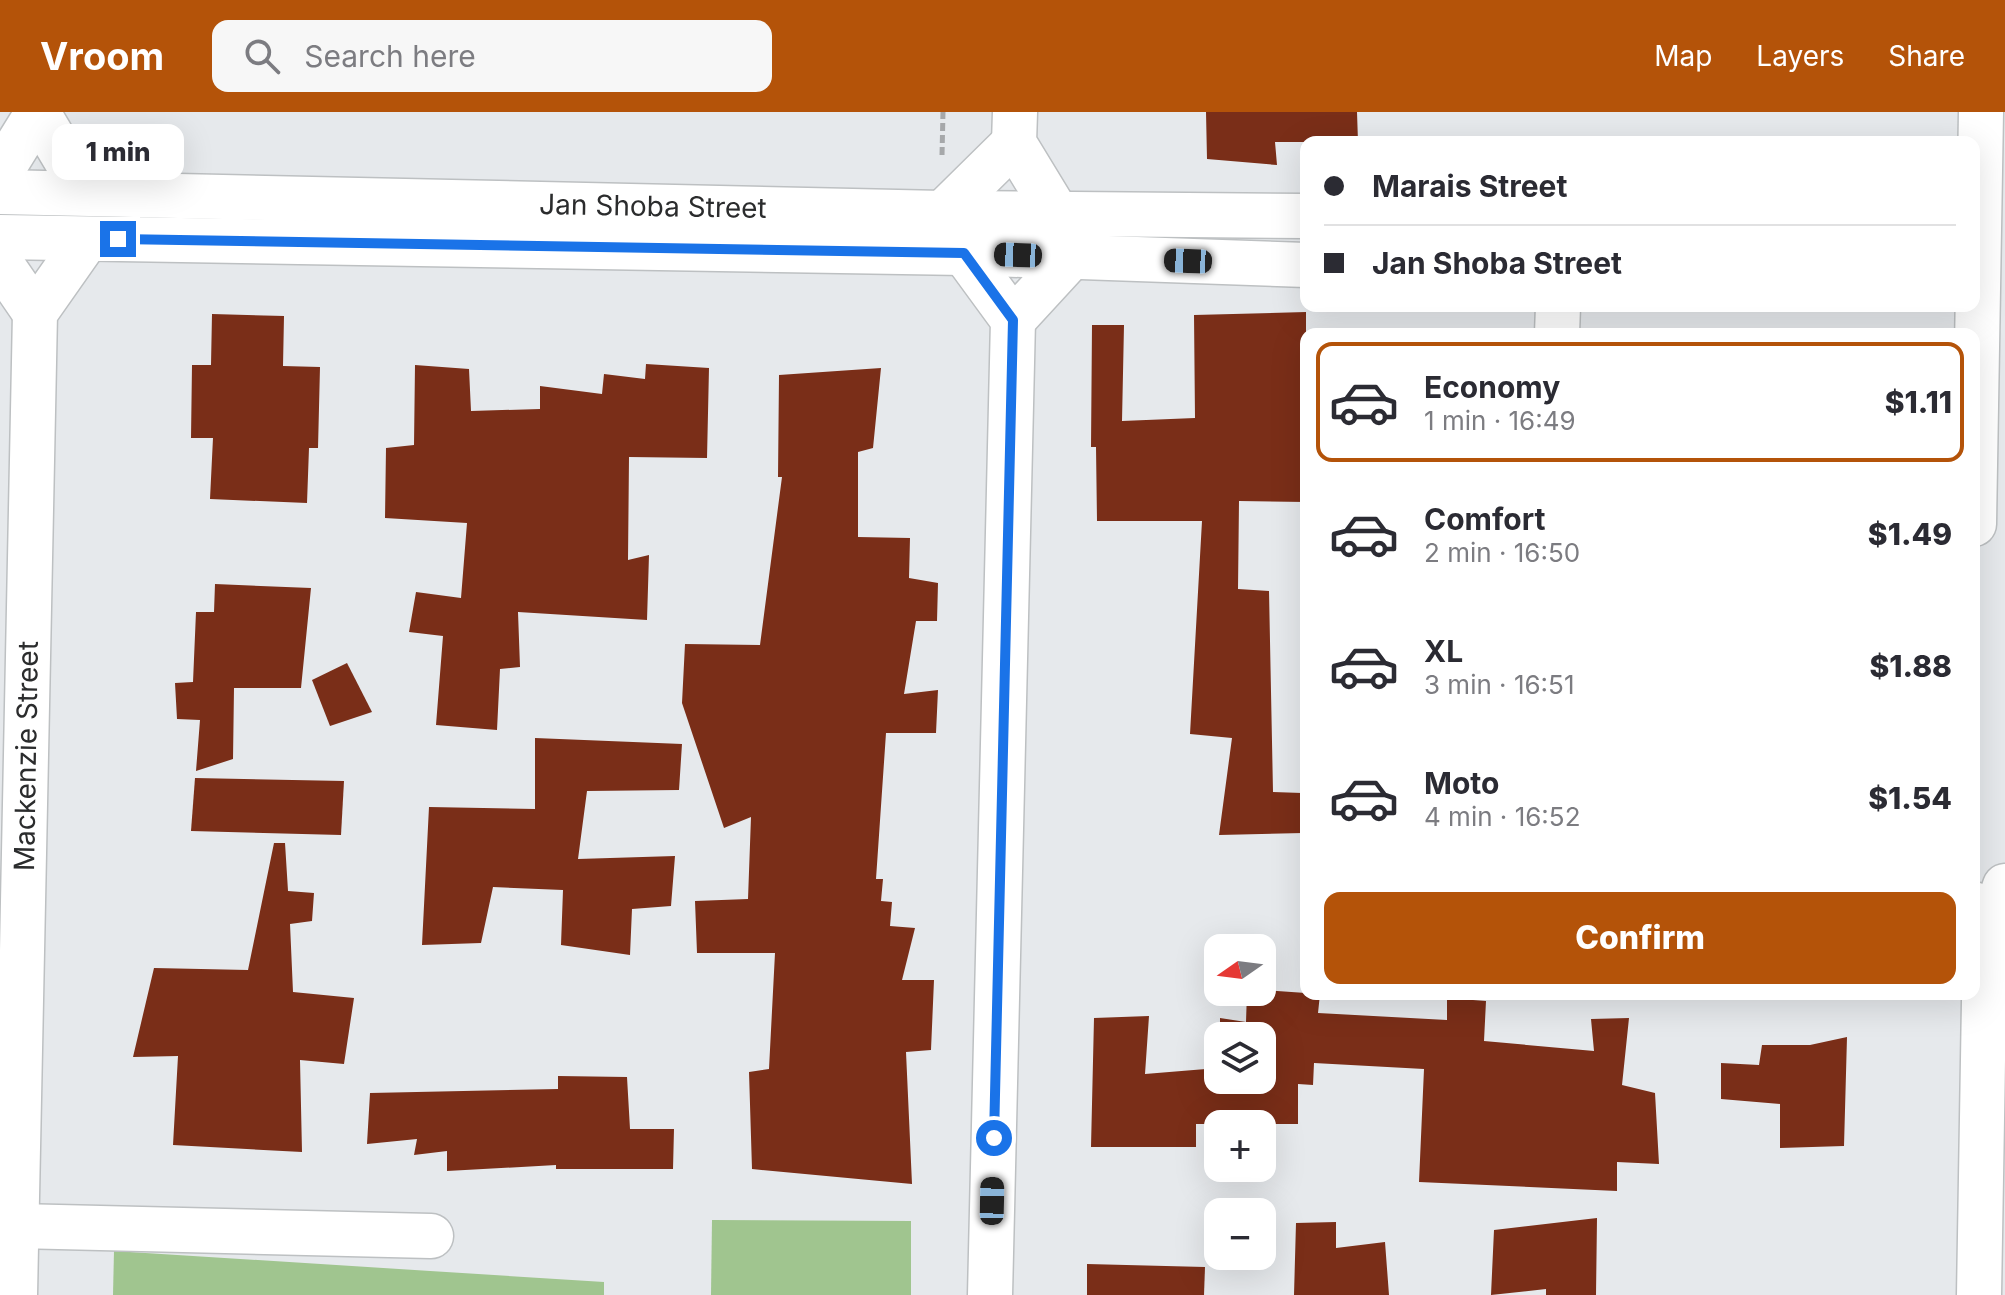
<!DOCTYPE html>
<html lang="en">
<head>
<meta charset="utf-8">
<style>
	body { margin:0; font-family:Inter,sans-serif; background:#f7f7f7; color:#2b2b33; height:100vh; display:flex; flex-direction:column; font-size:30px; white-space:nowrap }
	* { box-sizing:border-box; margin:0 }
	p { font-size:26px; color:#7c7c81 }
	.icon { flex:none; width:44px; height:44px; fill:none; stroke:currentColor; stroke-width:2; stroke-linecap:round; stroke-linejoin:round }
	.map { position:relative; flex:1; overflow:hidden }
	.side { position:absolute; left:1300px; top:216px; width:680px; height:672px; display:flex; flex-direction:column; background:#fff; border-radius:16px; box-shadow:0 8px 32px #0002 }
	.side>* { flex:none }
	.banner { position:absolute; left:1300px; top:24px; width:680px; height:176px; border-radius:16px; box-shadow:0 8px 32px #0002; display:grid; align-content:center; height:176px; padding:0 24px; background:#fff }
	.needle { width:52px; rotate:256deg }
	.fabs { position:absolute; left:1204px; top:822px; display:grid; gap:16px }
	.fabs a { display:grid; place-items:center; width:72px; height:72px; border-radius:16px; background:#fff; box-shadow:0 8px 32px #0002; font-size:40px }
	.end { position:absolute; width:36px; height:36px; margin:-18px; border:10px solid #1a73e8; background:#fff; box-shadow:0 0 0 4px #fff }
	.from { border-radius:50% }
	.bubble { position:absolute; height:56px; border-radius:16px; background:#fff; box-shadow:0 8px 32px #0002; font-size:26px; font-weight:800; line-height:56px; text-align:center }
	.car { position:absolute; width:24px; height:48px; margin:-24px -12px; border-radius:10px; box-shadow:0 0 6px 2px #0007; background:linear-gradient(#222 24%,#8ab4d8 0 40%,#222 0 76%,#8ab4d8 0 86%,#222 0) }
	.banner b { display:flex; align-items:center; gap:28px; height:76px; font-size:30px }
	.banner b+b { border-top:2px solid #e1e1e2 }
	.banner i { width:20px; height:20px; background:#2b2b33 }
	ul { padding:14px 0 0; list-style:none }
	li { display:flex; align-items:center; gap:24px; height:120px; margin:0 16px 12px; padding:0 8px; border:4px solid transparent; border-radius:16px }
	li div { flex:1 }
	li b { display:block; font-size:30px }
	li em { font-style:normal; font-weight:800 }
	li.active { border-color:#b45309 }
	li>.icon { width:72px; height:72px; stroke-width:1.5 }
	.primary-button { display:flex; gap:16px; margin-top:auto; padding:16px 24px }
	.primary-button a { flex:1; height:92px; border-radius:16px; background:#b45309; color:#fff; font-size:32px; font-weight:800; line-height:92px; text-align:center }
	header { display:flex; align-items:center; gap:48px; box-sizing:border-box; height:112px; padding:0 40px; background:#b45309; color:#fff }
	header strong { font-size:38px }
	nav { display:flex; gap:44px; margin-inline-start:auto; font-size:28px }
	.search { width:560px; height:72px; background:#f7f7f7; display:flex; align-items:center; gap:20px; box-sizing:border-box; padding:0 28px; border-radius:16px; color:#7c7c81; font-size:30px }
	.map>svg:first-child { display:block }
	.green { fill:#a0c58f }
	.building { fill:#7a2e18 }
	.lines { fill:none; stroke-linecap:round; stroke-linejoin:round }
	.minor-casing { stroke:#bdc0c2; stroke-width:47 }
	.major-casing { stroke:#bdc0c2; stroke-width:47 }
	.path { stroke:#a6a8aa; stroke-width:5; stroke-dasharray:8 4; stroke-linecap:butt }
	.minor { stroke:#fff; stroke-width:44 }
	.major { stroke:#fff; stroke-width:44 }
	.route { stroke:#1a73e8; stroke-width:10 }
	.labels { text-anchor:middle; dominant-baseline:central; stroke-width:8; stroke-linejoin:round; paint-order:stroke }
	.street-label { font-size:28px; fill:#2b2c2d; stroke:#fff }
</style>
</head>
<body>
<header>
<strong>Vroom</strong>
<div class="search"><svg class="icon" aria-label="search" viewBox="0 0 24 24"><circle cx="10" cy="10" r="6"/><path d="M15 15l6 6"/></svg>Search here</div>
<nav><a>Map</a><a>Layers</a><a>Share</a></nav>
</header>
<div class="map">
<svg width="2005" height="1183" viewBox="0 0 2005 1183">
	<rect width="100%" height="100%" fill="#e6e9ec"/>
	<!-- green -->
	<g class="green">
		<polygon points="712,1108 911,1109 911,1183 711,1183"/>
		<polygon points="114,1139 604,1170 604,1183 113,1183"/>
	</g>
	<!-- building -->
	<g class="building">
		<polygon points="1206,0 1357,0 1358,30 1275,30 1277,53 1207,47"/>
		<polygon points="1306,200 1306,390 1239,389 1238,477 1269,479 1273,680 1302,681 1303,721 1219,723 1232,626 1190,622 1202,409 1097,409 1096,335 1091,335 1092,213 1124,213 1122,309 1195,306 1194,203"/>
		<polygon points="212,202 284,204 283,254 320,255 318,336 309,336 307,391 210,387 213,326 191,326 192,253 211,253"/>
		<polygon points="646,252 709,256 707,346 629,345 628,448 649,443 647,508 518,500 520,555 500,557 497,618 436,613 443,524 409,520 416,480 461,486 467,411 385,406 386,336 414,333 415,253 469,257 471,299 540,297 540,274 602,282 604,262 645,267"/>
		<polygon points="881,256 873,336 858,340 858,425 910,426 909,466 938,471 937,509 916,509 904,582 938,578 936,621 886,621 876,767 883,767 881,789 892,790 890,814 915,816 902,868 934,868 931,938 906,940 912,1072 752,1057 749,960 769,957 775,841 697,841 695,789 748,787 751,705 724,716 682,591 685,532 760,533 782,365 778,365 779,263"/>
		<polygon points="215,472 311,476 301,576 234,576 233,647 196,659 200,608 177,607 175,571 193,570 196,500 214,500"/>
		<polygon points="347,551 372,600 330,614 312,568"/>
		<polygon points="535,626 682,632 679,678 587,679 578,747 675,744 671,794 632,797 630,843 561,833 563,778 493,775 481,831 422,833 429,695 535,697"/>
		<polygon points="195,666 344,669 341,723 191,719"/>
		<polygon points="274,731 285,731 288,779 314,781 312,809 290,812 293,880 354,886 344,952 300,948 302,1040 173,1033 178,944 133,945 154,856 248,858"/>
		<polygon points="1262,878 1320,882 1318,901 1447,908 1447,886 1486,889 1484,929 1594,939 1591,907 1629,906 1622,973 1655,981 1659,1052 1617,1050 1617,1079 1419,1070 1424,957 1314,951 1313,973 1298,972 1298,1012 1196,1012 1196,1035 1091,1035 1094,906 1149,904 1145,962 1218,956 1218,968 1262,968 1262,924 1220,924 1220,906 1246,910 1247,880"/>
		<polygon points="1847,925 1844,1034 1780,1036 1780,992 1721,987 1721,951 1759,953 1762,933 1810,933"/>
		<polygon points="558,964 627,965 630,1017 674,1017 673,1057 556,1057 556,1053 447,1059 447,1039 414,1043 417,1027 367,1032 370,981 558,977"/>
		<polygon points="1597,1106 1596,1183 1546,1183 1546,1177 1491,1183 1494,1118"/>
		<polygon points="1336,1110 1336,1136 1385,1130 1389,1183 1294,1183 1296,1111"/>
		<polygon points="1087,1152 1205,1155 1204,1183 1087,1183"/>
	</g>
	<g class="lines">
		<defs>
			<g id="minor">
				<polyline points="1015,0 1014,31 1056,100"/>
				<polyline points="38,1 85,80"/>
				<polyline points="0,61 38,0"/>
				<polyline points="943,101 1014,31"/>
				<polyline points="964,141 1013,208 990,1183"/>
				<polyline points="0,150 35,201"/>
				<polyline points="1013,208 1071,145"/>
				<polyline points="1557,222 1558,194"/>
				<polyline points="17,1114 431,1124"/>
				<polyline points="15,1183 35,201 87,127"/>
			</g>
			<g id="major">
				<polyline points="0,80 943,101 1306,104"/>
				<polyline points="0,125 964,141 1306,153"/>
				<polyline points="1974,412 1981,0"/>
				<polyline points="1974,792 1985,830 1979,1183"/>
				<polyline points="1985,830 2005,774"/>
			</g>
		</defs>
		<!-- minor casing -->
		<use href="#minor" class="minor-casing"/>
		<!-- major casing -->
		<use href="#major" class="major-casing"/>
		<!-- path -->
		<polyline class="path" points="942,43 943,0"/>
		<!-- minor -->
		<use href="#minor" class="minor"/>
		<!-- major -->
		<use href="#major" class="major"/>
	</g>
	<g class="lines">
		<!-- route -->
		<polyline class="route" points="118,127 964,141 1013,208 994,1026"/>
	</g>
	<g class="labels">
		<!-- street labels -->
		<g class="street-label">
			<text transform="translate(653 94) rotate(1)">Jan Shoba Street</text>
			<text transform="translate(26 644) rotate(-89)">Mackenzie Street</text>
		</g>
	</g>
</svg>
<div class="fabs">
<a><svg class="needle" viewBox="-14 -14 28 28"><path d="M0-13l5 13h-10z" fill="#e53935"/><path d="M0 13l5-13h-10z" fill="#7c7c81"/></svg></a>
<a><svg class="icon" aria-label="layers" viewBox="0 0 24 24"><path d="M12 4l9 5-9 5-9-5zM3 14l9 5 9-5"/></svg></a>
<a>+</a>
<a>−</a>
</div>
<i class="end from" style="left:994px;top:1026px"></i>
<i class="end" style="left:118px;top:127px"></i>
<div class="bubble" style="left:52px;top:12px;width:132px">1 min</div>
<i class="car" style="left:1018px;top:143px;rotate:272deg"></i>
<i class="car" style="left:1188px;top:149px;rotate:272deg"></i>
<i class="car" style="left:992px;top:1089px;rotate:1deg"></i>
<div class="banner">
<b><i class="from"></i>Marais Street</b>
<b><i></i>Jan Shoba Street</b>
</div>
<section class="side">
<ul>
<li class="active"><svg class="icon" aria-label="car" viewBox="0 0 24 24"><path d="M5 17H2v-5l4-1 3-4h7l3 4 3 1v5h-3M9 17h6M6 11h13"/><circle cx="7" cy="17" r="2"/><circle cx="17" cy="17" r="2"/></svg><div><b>Economy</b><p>1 min · 16:49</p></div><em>$1.11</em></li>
<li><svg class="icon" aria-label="car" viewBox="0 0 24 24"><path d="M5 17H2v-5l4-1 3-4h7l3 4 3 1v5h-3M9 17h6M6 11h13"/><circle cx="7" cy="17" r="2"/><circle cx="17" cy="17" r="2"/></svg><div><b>Comfort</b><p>2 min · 16:50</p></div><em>$1.49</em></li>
<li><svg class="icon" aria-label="car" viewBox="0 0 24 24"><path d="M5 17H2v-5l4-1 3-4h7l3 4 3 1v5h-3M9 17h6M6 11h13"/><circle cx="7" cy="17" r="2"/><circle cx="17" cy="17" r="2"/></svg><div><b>XL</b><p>3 min · 16:51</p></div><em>$1.88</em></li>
<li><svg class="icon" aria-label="car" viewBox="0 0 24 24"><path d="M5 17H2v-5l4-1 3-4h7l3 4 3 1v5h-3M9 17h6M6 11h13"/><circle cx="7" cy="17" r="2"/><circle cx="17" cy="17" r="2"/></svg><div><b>Moto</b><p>4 min · 16:52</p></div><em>$1.54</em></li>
</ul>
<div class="primary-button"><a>Confirm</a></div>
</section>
</div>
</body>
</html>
